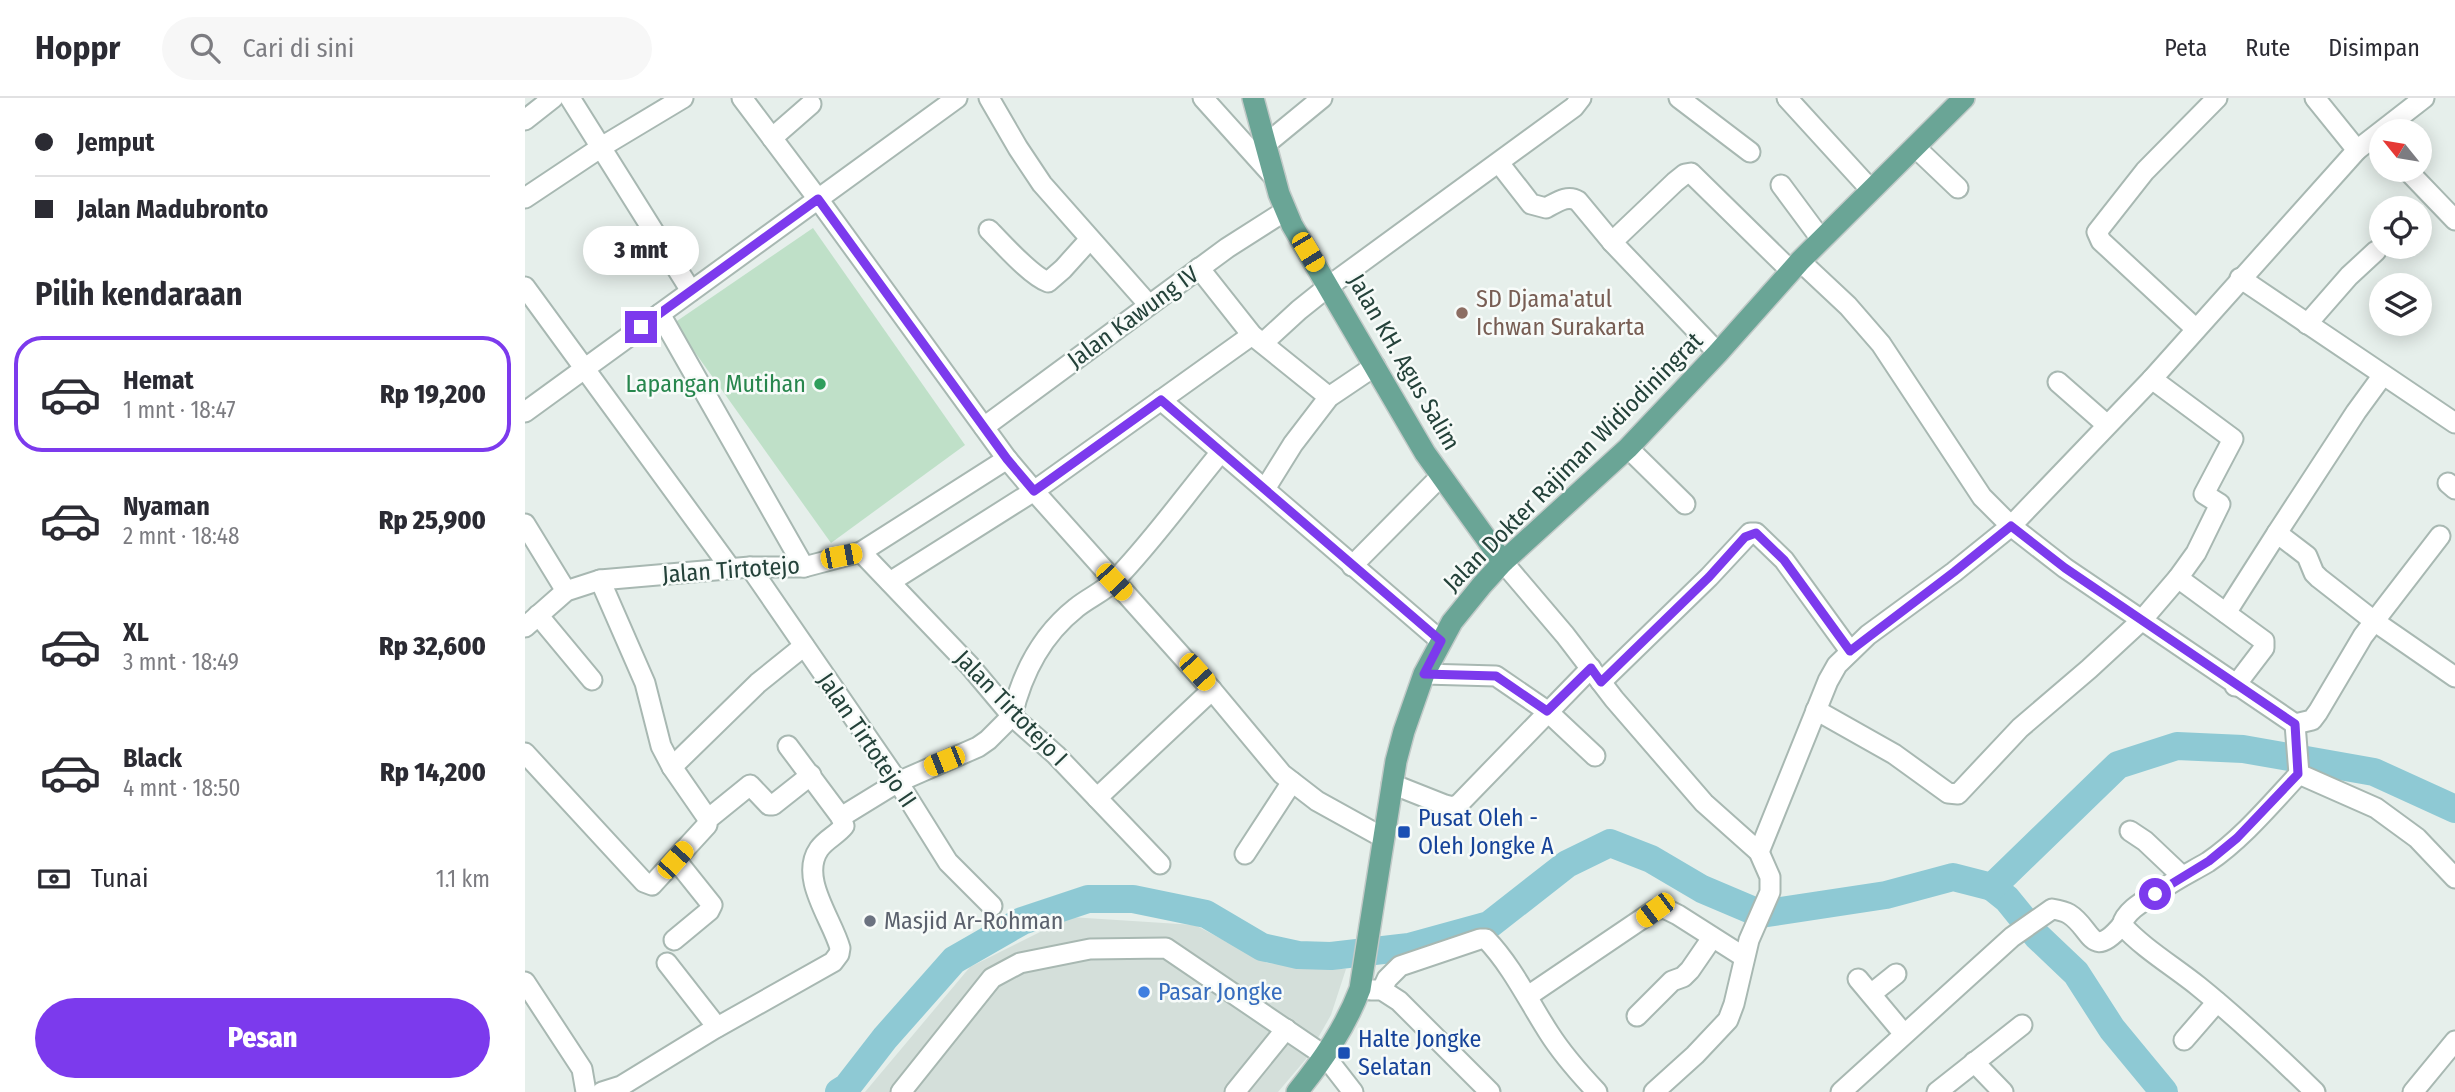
<!DOCTYPE html>
<html lang="id">
<head>
<meta charset="utf-8">
<style>
	body { margin:0; font-family:"Fira Sans Condensed",sans-serif; background:#f7f7f7; color:#2b2b33; height:100vh; display:flex; flex-direction:column; font-size:26px; white-space:nowrap }
	* { box-sizing:border-box; margin:0 }
	p { font-size:23px; color:#7c7c81 }
	.icon { flex:none; width:38px; height:38px; fill:none; stroke:currentColor; stroke-width:2; stroke-linecap:round; stroke-linejoin:round }
	.map { position:relative; flex:1; overflow:hidden }
	.drawer { display:flex; flex-direction:column; background:#fff; width:525px }
	.drawer>* { flex:none }
	.guide { display:grid; align-content:center; height:154px; padding:0 35px; background:#fff }
	.needle { width:46px; rotate:300deg }
	.tools { position:absolute; left:1844px; top:21px; display:grid; gap:14px }
	.tools a { display:grid; place-items:center; width:63px; height:63px; border-radius:50%; background:#fff; box-shadow:0 4px 18px #0003; font-size:35px }
	.end { position:absolute; width:32px; height:32px; margin:-16px; border:9px solid #7c3aed; background:#fff; box-shadow:0 0 0 4px #fff }
	.from { border-radius:50% }
	.bubble { position:absolute; height:49px; border-radius:24px; background:#fff; box-shadow:0 4px 18px #0003; font-size:23px; font-weight:800; line-height:49px; text-align:center }
	.car { position:absolute; width:21px; height:42px; margin:-21px -10px; border-radius:9px; box-shadow:0 0 5px 2px #0007; background:linear-gradient(#f5c518 24%,#345 0 40%,#f5c518 0 76%,#345 0 86%,#f5c518 0) }
	.guide b { display:flex; align-items:center; gap:24px; height:66px; font-size:26px }
	.guide b+b { border-top:2px solid #e1e1e2 }
	.guide i { width:18px; height:18px; background:#2b2b33 }
	ul { padding:0; list-style:none }
	li { display:flex; align-items:center; gap:21px; height:116px; margin:0 14px 10px; padding:0 21px; border:4px solid transparent; border-radius:28px }
	li div { flex:1 }
	li b { display:block; font-size:26px }
	li em { font-style:normal; font-weight:800 }
	li.on { border-color:#7c3aed }
	li>.icon { width:63px; height:63px; stroke-width:1.5 }
	h2 { padding:0 35px; font-size:32px; line-height:84px }
	.pay { display:flex; align-items:center; gap:18px; height:77px; padding:0 35px; font-size:26px }
	.pay p { margin-inline-start:auto }
	.cta { display:flex; gap:14px; margin-top:auto; padding:14px 35px }
	.cta a { flex:1; height:80px; border-radius:42px; background:#7c3aed; color:#fff; font-size:28px; font-weight:800; line-height:80px; text-align:center }
	header { display:flex; align-items:center; gap:42px; box-sizing:border-box; height:98px; padding:0 35px; background:#fff; border-bottom:2px solid #e1e1e2 }
	header strong { font-size:33px }
	nav { display:flex; gap:38px; margin-inline-start:auto; font-size:24px }
	.search { width:490px; height:63px; background:#f7f7f7; display:flex; align-items:center; gap:18px; box-sizing:border-box; padding:0 24px; border-radius:38px; color:#7c7c81; font-size:26px }
	main { display:flex; flex:1; min-height:0 }
	.map>svg:first-child { display:block }
	.built { fill:#d4dfda }
	.green { fill:#bfe0c8 }
	.lines { fill:none; stroke-linecap:round; stroke-linejoin:round }
	.river { stroke:#8ec9d4; stroke-width:28 }
	.minor-casing { stroke:#a8b8b2; stroke-width:23 }
	.major-casing { stroke:#c2cac8; stroke-width:24 }
	.minor { stroke:#fff; stroke-width:19 }
	.major { stroke:#6aa596; stroke-width:21 }
	.route { stroke:#7c3aed; stroke-width:9 }
	.education-dot { fill:#8d6e63; stroke:#f7fbf9; stroke-width:2.5 }
	.leisure-dot { fill:#2e9e5b; stroke:#f7fbf9; stroke-width:2.5 }
	.transit-dot { fill:#1a4fb4; stroke:#f7fbf9; stroke-width:2.5 }
	.worship-dot { fill:#6b7280; stroke:#f7fbf9; stroke-width:2.5 }
	.shop-dot { fill:#3f7fe0; stroke:#f7fbf9; stroke-width:2.5 }
	.labels { text-anchor:middle; dominant-baseline:central; stroke-width:5; stroke-linejoin:round; paint-order:stroke }
	.education-label { font-size:24px; fill:#785e54; stroke:#f7fbf9; text-anchor:start }
	.street-label { font-size:24px; fill:#24423a; stroke:#f7fbf9 }
	.leisure-label { font-size:24px; fill:#27864d; stroke:#f7fbf9; text-anchor:end }
	.transit-label { font-size:24px; fill:#164399; stroke:#f7fbf9; text-anchor:start }
	.worship-label { font-size:24px; fill:#5b616d; stroke:#f7fbf9; text-anchor:start }
	.shop-label { font-size:24px; fill:#366cbe; stroke:#f7fbf9; text-anchor:start }
</style>
</head>
<body>
<header>
<strong>Hoppr</strong>
<div class="search"><svg class="icon" aria-label="search" viewBox="0 0 24 24"><circle cx="10" cy="10" r="6"/><path d="M15 15l6 6"/></svg>Cari di sini</div>
<nav><a>Peta</a><a>Rute</a><a>Disimpan</a></nav>
</header>
<main>
<section class="drawer">
<div class="guide">
<b><i class="from"></i>Jemput</b>
<b><i></i>Jalan Madubronto</b>
</div>
<h2>Pilih kendaraan</h2>
<ul>
<li class="on"><svg class="icon" aria-label="car" viewBox="0 0 24 24"><path d="M5 17H2v-5l4-1 3-4h7l3 4 3 1v5h-3M9 17h6M6 11h13"/><circle cx="7" cy="17" r="2"/><circle cx="17" cy="17" r="2"/></svg><div><b>Hemat</b><p>1 mnt · 18:47</p></div><em>Rp 19,200</em></li>
<li><svg class="icon" aria-label="car" viewBox="0 0 24 24"><path d="M5 17H2v-5l4-1 3-4h7l3 4 3 1v5h-3M9 17h6M6 11h13"/><circle cx="7" cy="17" r="2"/><circle cx="17" cy="17" r="2"/></svg><div><b>Nyaman</b><p>2 mnt · 18:48</p></div><em>Rp 25,900</em></li>
<li><svg class="icon" aria-label="car" viewBox="0 0 24 24"><path d="M5 17H2v-5l4-1 3-4h7l3 4 3 1v5h-3M9 17h6M6 11h13"/><circle cx="7" cy="17" r="2"/><circle cx="17" cy="17" r="2"/></svg><div><b>XL</b><p>3 mnt · 18:49</p></div><em>Rp 32,600</em></li>
<li><svg class="icon" aria-label="car" viewBox="0 0 24 24"><path d="M5 17H2v-5l4-1 3-4h7l3 4 3 1v5h-3M9 17h6M6 11h13"/><circle cx="7" cy="17" r="2"/><circle cx="17" cy="17" r="2"/></svg><div><b>Black</b><p>4 mnt · 18:50</p></div><em>Rp 14,200</em></li>
</ul>
<div class="pay"><svg class="icon" aria-label="cash" viewBox="0 0 24 24"><path d="M3 7h18v10H3z"/><circle cx="12" cy="12" r="2"/></svg>Tunai<p>1.1 km</p></div>
<div class="cta"><a>Pesan</a></div>
</section>
<div class="map">
<svg width="1930" height="994" viewBox="0 0 1930 994">
	<rect width="100%" height="100%" fill="#e6efeb"/>
	<!-- built -->
	<polygon class="built" points="545,819 670,827 742,865 821,871 806,917 781,961 753,994 340,994 445,869"/>
	<!-- green -->
	<polygon class="green" points="288,130 440,347 306,445 149,225"/>
	<g class="lines">
		<!-- river -->
		<g class="river">
			<polyline points="1467,789 1482,801 1512,838 1551,875 1587,931 1639,994"/>
			<polyline points="314,994 322,989 360,940 429,862 497,823 563,801 608,801 681,816 737,849 773,857 806,858 884,849 964,827 1042,766 1085,745 1126,761 1177,791 1236,816 1361,797 1428,779 1467,789 1593,667 1652,648 1718,651 1849,674 1930,711"/>
		</g>
		<defs>
			<g id="minor">
				<polyline points="45,0 166,193"/>
				<polyline points="217,0 293,101 482,361 509,393 687,592 757,676 792,703 857,739"/>
				<polyline points="464,0 493,50 517,86 624,207"/>
				<polyline points="678,0 750,80"/>
				<polyline points="1154,0 1225,54"/>
				<polyline points="1262,0 1346,92"/>
				<polyline points="1790,0 1832,52"/>
				<polyline points="0,22 28,0"/>
				<polyline points="247,40 286,6"/>
				<polyline points="741,46 797,0"/>
				<polyline points="1390,49 1433,90"/>
				<path d="M 974,65 L 1006,106 L 1021,110 C 1031,105 1042,96 1053,103 L 1087,144 L 1193,255"/>
				<polyline points="1882,72 1930,122"/>
				<polyline points="1256,87 1296,141"/>
				<polyline points="0,100 78,48 158,0"/>
				<path d="M 464,132 C 478,146 506,178 523,184 L 538,171 L 565,141"/>
				<polyline points="1087,144 1150,84 1160,76 1166,75 1266,173"/>
				<polyline points="1275,163 1323,208 1356,246 1457,399 1486,428 1540,470 1770,626 1787,622 1793,614 1838,538 1915,438"/>
				<polyline points="674,170 727,237 804,299"/>
				<polyline points="1715,180 1930,325"/>
				<polyline points="0,189 206,471"/>
				<polyline points="135,216 279,469"/>
				<polyline points="1782,226 1824,178 1851,153"/>
				<polyline points="1671,231 1576,143 1572,134 1620,73 1692,0"/>
				<polyline points="738,245 774,212 804,188 1049,9 1056,0"/>
				<polyline points="1533,284 1582,327"/>
				<polyline points="636,302 916,543"/>
				<polyline points="0,314 432,0"/>
				<polyline points="459,329 702,150 760,113"/>
				<polyline points="1103,350 1160,406"/>
				<polyline points="1923,385 1930,391"/>
				<polyline points="740,391 768,346 804,299 850,268"/>
				<polyline points="0,426 41,493"/>
				<polyline points="1752,435 1831,314 1858,277"/>
				<polyline points="336,454 445,568 487,618 531,657 635,766"/>
				<polyline points="978,464 1040,537 1089,601 1179,705 1234,754 1245,779 1245,794 1224,842 1209,906 1203,922 1170,957 1129,994"/>
				<polyline points="827,468 916,378"/>
				<polyline points="225,469 373,684 423,764 467,808"/>
				<polyline points="1653,480 1739,543 1739,550 1710,588"/>
				<polyline points="75,482 120,585 136,648 147,669 183,721"/>
				<polyline points="365,484 509,393 727,237"/>
				<polyline points="1701,515 1752,435 1782,458 1789,475 1794,480 1849,523 1930,579"/>
				<polyline points="13,517 67,582"/>
				<polyline points="0,529 41,493 75,482 225,469 279,469 336,454 482,361"/>
				<polyline points="899,576 971,578 1022,613 1070,658"/>
				<polyline points="1076,584 1184,479 1225,435 1231,435 1259,462 1325,553"/>
				<polyline points="1291,612 1369,656 1423,695 1433,696 1495,630 1564,571 1617,522 1653,480 1671,455 1695,406 1679,396 1708,341 1627,281"/>
				<path d="M 487,618 C 497,575 517,537 551,510 C 563,500 580,493 590,482 C 628,443 661,396 696,354"/>
				<polyline points="1770,626 1774,676 1851,710 1892,740 1930,780"/>
				<polyline points="263,648 316,719"/>
				<polyline points="0,655 119,784 127,787 182,727 183,721 225,687 244,707 248,707 286,677"/>
				<polyline points="147,669 233,585 279,548"/>
				<path d="M 1774,676 C 1746,706 1717,741 1683,764 C 1668,773 1651,781 1636,792 C 1623,801 1601,811 1597,827 C 1619,851 1648,868 1673,888 C 1714,921 1753,958 1790,994"/>
				<polyline points="867,686 920,707 928,709 934,706 1066,570"/>
				<polyline points="572,700 687,592"/>
				<polyline points="1605,733 1620,743 1657,778"/>
				<polyline points="1234,754 1303,583 1312,567 1343,537 1429,474 1486,428 1627,281 1832,52 1899,0"/>
				<polyline points="720,756 767,684"/>
				<polyline points="149,842 184,813 187,807 151,762"/>
				<polyline points="142,865 192,929"/>
				<polyline points="1333,881 1379,936"/>
				<polyline points="0,884 57,971 61,994"/>
				<polyline points="846,892 857,892 874,903 965,994"/>
				<path d="M 857,892 L 862,881 L 875,868 L 955,841 L 961,841 C 987,868 1004,904 1024,935 C 1038,957 1055,976 1072,994"/>
				<polyline points="1346,896 1371,876"/>
				<polyline points="1003,898 1130,812 1139,810 1153,817 1219,859"/>
				<polyline points="1112,918 1147,883 1158,879 1165,872 1187,840"/>
				<polyline points="1659,942 1692,904"/>
				<polyline points="1449,964 1478,994"/>
				<path d="M 77,994 L 96,988 L 189,931 L 308,864 L 314,856 L 315,850 C 307,821 274,780 294,751 C 301,741 312,737 319,728 L 316,719 L 373,684 L 453,649 L 463,642 L 487,618"/>
				<polyline points="376,994 467,880 495,865 565,851 641,850 800,958 828,994"/>
				<polyline points="710,994 761,931"/>
				<path d="M 1316,994 L 1487,839 L 1527,811 C 1533,812 1539,813 1544,816 C 1567,830 1566,864 1597,827"/>
				<polyline points="1412,994 1497,927"/>
				<polyline points="1888,994 1930,943"/>
			</g>
			<g id="major">
				<polyline points="728,0 754,96 767,127 900,355 978,464"/>
				<path d="M 772,994 C 798,962 820,930 835,891 L 871,663 L 879,633 L 899,576 L 927,524 L 957,487 L 978,464 L 1103,350 L 1193,255 L 1275,163 L 1439,0"/>
			</g>
		</defs>
		<!-- minor casing -->
		<use href="#minor" class="minor-casing"/>
		<!-- major casing -->
		<use href="#major" class="major-casing"/>
		<!-- minor -->
		<use href="#minor" class="minor"/>
		<!-- major -->
		<use href="#major" class="major"/>
	</g>
	<g class="lines">
		<!-- route -->
		<polyline class="route" points="116,229 293,101 482,361 509,393 636,302 916,543 899,576 971,578 1022,613 1066,570 1076,584 1184,479 1220,439 1231,435 1259,462 1325,553 1429,474 1486,428 1540,470 1770,626 1773,676 1712,740 1684,763 1630,796"/>
	</g>
	<!-- markers -->
	<circle class="education-dot" cx="937" cy="215" r="7"/>
	<circle class="leisure-dot" cx="295" cy="286" r="7"/>
	<g class="transit-dot">
		<rect x="872" y="727" width="14" height="14" rx="3.5"/>
		<rect x="812" y="948" width="14" height="14" rx="3.5"/>
	</g>
	<circle class="worship-dot" cx="345" cy="823" r="7"/>
	<circle class="shop-dot" cx="619" cy="894" r="7"/>
	<g class="labels">
		<!-- education labels -->
		<g class="education-label">
			<text x="951" y="201">SD Djama'atul<tspan x="951" dy="28">Ichwan Surakarta</tspan></text>
		</g>
		<!-- street labels -->
		<g class="street-label">
			<text transform="translate(608 219) rotate(-36)">Jalan Kawung IV</text>
			<text transform="translate(879 264) rotate(60)">Jalan KH. Agus Salim</text>
			<text transform="translate(1048 364) rotate(-45)">Jalan Dokter Rajiman Widiodiningrat</text>
			<text transform="translate(206 472) rotate(-4)">Jalan Tirtotejo</text>
			<text transform="translate(486 610) rotate(46)">Jalan Tirtotejo I</text>
			<text transform="translate(342 642) rotate(56)">Jalan Tirtotejo II</text>
		</g>
		<!-- leisure labels -->
		<g class="leisure-label">
			<text x="281" y="286">Lapangan Mutihan</text>
		</g>
		<!-- transit labels -->
		<g class="transit-label">
			<text x="893" y="720">Pusat Oleh -<tspan x="893" dy="28">Oleh Jongke A</tspan></text>
			<text x="833" y="941">Halte Jongke<tspan x="833" dy="28">Selatan</tspan></text>
		</g>
		<!-- worship labels -->
		<g class="worship-label">
			<text x="359" y="823">Masjid Ar-Rohman</text>
		</g>
		<!-- shop labels -->
		<g class="shop-label">
			<text x="633" y="894">Pasar Jongke</text>
		</g>
	</g>
</svg>
<div class="tools">
<a><svg class="needle" viewBox="-14 -14 28 28"><path d="M0-13l5 13h-10z" fill="#e53935"/><path d="M0 13l5-13h-10z" fill="#7c7c81"/></svg></a>
<a><svg class="icon" aria-label="locate" viewBox="0 0 24 24"><circle cx="12" cy="12" r="6"/><path d="M12 2v4M12 18v4M2 12h4M18 12h4"/></svg></a>
<a><svg class="icon" aria-label="layers" viewBox="0 0 24 24"><path d="M12 4l9 5-9 5-9-5zM3 14l9 5 9-5"/></svg></a>
</div>
<i class="end from" style="left:1630px;top:796px"></i>
<i class="end" style="left:116px;top:229px"></i>
<div class="bubble" style="left:58px;top:128px;width:116px">3 mnt</div>
<i class="car" style="left:783px;top:154px;rotate:149deg"></i>
<i class="car" style="left:316px;top:458px;rotate:79deg"></i>
<i class="car" style="left:589px;top:484px;rotate:137deg"></i>
<i class="car" style="left:672px;top:574px;rotate:138deg"></i>
<i class="car" style="left:419px;top:663px;rotate:248deg"></i>
<i class="car" style="left:150px;top:762px;rotate:42deg"></i>
<i class="car" style="left:1130px;top:812px;rotate:233deg"></i>
</div>
</main>
</body>
</html>
